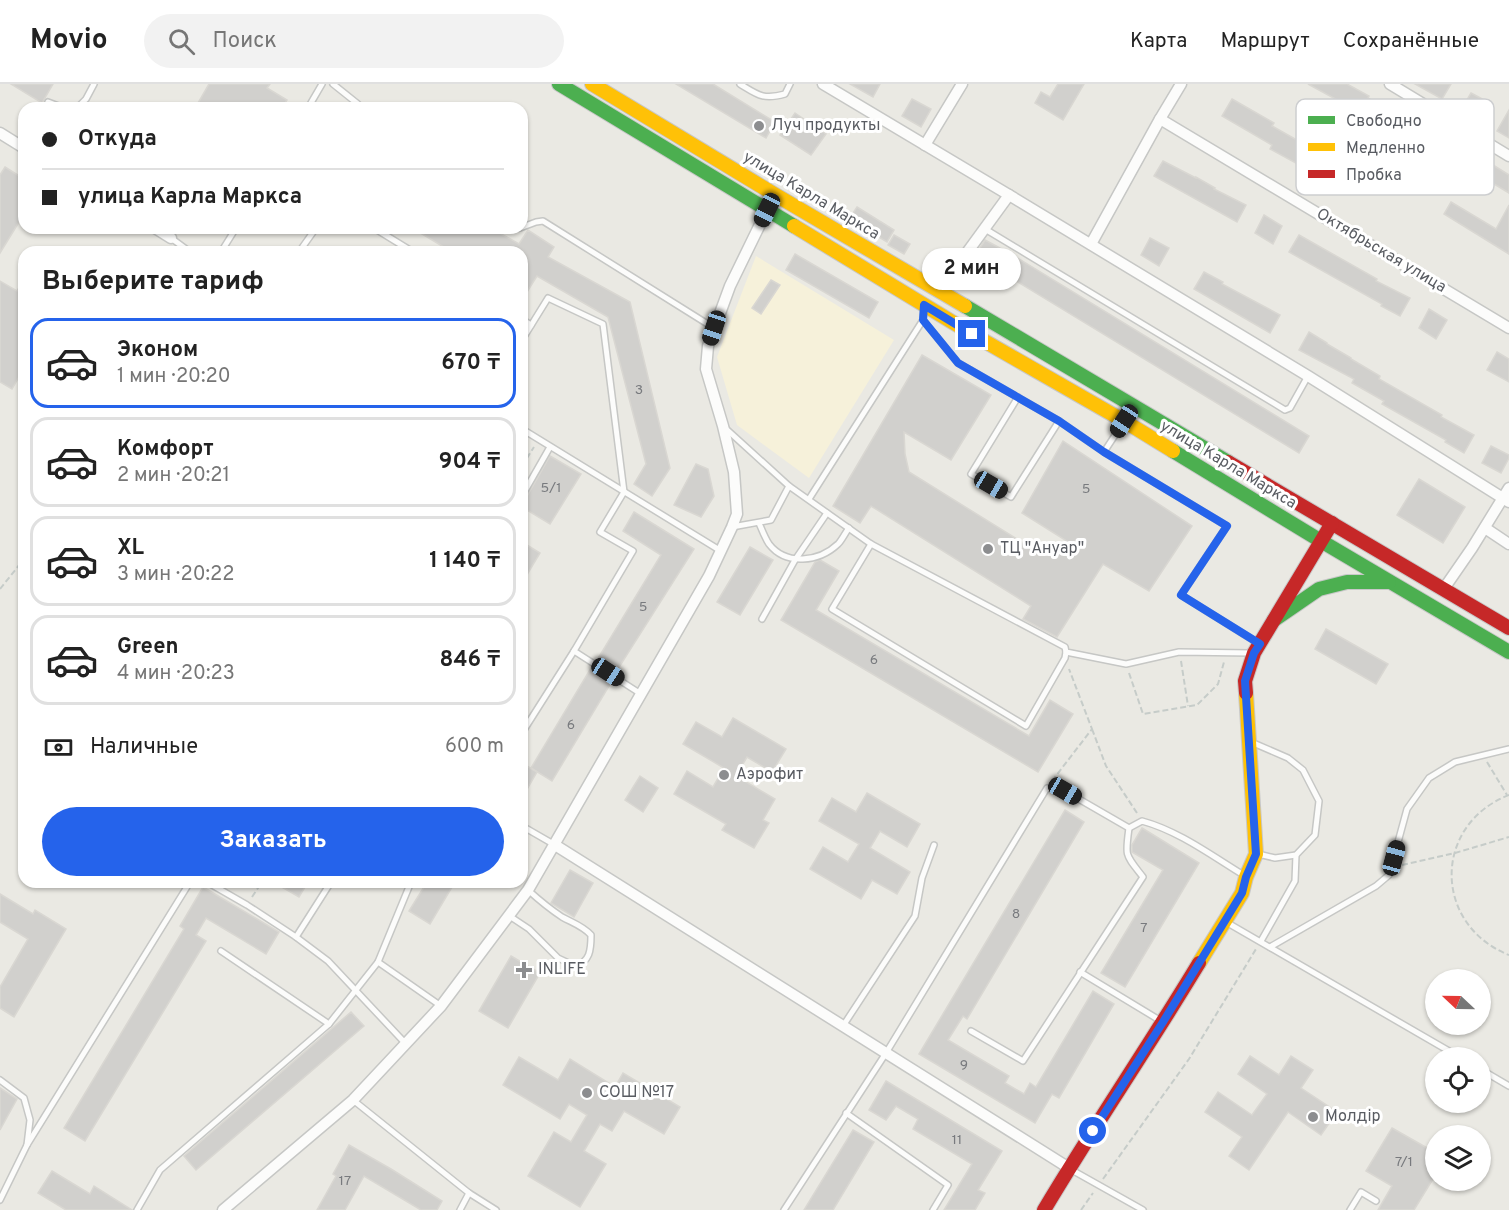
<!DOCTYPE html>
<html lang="ru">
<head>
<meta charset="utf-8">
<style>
	body { margin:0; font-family:Overpass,sans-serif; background:#f2f2f2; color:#222; height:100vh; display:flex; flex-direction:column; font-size:22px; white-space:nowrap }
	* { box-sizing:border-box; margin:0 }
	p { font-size:20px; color:#767676 }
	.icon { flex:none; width:33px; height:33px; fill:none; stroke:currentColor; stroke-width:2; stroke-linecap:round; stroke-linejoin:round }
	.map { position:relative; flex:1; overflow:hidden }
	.side { position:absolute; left:18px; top:162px; width:510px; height:642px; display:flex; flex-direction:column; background:#fff; border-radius:18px; box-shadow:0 2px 4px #0004 }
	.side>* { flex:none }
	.guide { position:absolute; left:18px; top:18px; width:510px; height:132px; border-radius:18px; box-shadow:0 2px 4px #0004; display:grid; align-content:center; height:132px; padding:0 24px; background:#fff }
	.needle { width:39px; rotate:292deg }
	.buttons { position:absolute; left:1425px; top:885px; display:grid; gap:12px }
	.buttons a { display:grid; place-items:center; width:66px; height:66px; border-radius:50%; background:#fff; box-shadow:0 2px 4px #0004; font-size:30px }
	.end { position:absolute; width:27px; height:27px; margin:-14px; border:8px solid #2563eb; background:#fff; box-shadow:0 0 0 3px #fff }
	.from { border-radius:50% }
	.bubble { position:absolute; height:42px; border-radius:21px; background:#fff; box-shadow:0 2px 4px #0004; font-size:20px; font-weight:700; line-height:42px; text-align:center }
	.car { position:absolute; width:18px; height:36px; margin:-18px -9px; border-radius:8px; box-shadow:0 0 4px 2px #0007; background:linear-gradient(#222 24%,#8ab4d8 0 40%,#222 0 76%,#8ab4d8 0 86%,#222 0) }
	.guide b { display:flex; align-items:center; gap:21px; height:57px; font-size:22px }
	.guide b+b { border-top:2px solid #e0e0e0 }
	.guide i { width:15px; height:15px; background:#222 }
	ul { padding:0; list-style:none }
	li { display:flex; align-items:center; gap:18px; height:90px; margin:0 12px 9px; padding:0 12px; border:3px solid #e0e0e0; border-radius:18px }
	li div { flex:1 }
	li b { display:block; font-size:22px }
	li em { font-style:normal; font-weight:700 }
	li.selected { border-color:#2563eb }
	li>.icon { width:54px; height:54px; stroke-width:1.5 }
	h2 { padding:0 24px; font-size:27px; line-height:72px }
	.pay { display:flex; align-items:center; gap:15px; height:66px; padding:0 24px; font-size:22px }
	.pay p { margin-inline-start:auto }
	.cta { display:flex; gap:12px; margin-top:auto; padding:12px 24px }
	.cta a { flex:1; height:69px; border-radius:36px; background:#2563eb; color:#fff; font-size:24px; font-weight:700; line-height:69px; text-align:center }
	header { display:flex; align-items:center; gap:36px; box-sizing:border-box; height:84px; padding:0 30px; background:#fff; border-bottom:2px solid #e0e0e0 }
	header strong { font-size:28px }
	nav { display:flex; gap:33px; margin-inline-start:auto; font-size:21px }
	.search { width:420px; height:54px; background:#f2f2f2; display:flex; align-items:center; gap:15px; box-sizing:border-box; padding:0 21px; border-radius:33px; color:#767676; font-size:22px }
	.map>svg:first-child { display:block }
	.commercial { fill:#f6f1da }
	.building { fill:#d1d0cd; stroke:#d9d7d2; stroke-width:1.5 }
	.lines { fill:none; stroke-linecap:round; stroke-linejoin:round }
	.lane-casing { stroke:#c6c7c5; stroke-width:8 }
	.street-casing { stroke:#c6c7c5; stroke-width:13 }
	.fast-casing { stroke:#c8c8c8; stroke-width:16 }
	.slow-casing { stroke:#c8c8c8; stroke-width:16 }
	.jam-casing { stroke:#c8c8c8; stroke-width:16 }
	.path { stroke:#c6ccc9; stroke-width:2; stroke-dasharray:6 3; stroke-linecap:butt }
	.lane { stroke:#fcfcfb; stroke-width:5 }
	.street { stroke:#fcfcfb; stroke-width:10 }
	.fast { stroke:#4caf50; stroke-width:14 }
	.slow { stroke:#ffc107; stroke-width:14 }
	.jam { stroke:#c62828; stroke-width:14 }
	.route { stroke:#2563eb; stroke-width:8 }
	.poi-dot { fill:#8c8d8f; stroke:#fff; stroke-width:2 }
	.labels { text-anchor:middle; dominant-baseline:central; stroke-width:6; stroke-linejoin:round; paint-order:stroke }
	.number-label { font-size:14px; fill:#787a7e }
	.poi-label { font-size:16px; fill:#595c62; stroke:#fff; text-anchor:start }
	.street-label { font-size:16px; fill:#595c62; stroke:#fff }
	.key { fill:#fff; stroke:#cdced0; stroke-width:1.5 }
	.key-label { font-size:16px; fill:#595c62 }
</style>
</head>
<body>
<header>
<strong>Movio</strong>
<div class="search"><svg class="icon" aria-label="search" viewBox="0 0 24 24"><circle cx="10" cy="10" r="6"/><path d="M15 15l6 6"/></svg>Поиск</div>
<nav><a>Карта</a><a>Маршрут</a><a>Сохранённые</a></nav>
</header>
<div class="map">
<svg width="1509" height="1126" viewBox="0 0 1509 1126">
	<rect width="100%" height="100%" fill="#eae9e3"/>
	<!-- commercial -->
	<polygon class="commercial" points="756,172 894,256 809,394 737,341 717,273"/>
	<!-- building -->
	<g class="building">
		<polygon points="11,0 53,0 42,19"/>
		<polygon points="209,0 270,0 267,4 287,16 282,24 207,24 198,19"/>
		<polygon points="676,0 713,0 775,38 766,54"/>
		<polygon points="850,0 880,0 873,13"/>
		<polygon points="1058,0 1084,0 1063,36 1035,19 1041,8 1050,13"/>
		<polygon points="1308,0 1347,0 1369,12 1368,14 1398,31 1388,48 1369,38 1370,36 1341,20 1341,18"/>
		<polygon points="1415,0 1451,0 1442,15"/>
		<polygon points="1471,9 1490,19 1480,37 1461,26"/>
		<polygon points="912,15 931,25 921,43 902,32"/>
		<polygon points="1232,15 1274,39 1272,42 1357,90 1347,107 1270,65 1272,61 1222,32"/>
		<polygon points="1509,26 1509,54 1497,47"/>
		<polygon points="795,29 826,50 811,71 780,51"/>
		<polygon points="1485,76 1509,91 1509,109 1476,89"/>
		<polygon points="1163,77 1196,94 1196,93 1215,104 1214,105 1246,121 1237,138 1154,92"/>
		<polygon points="5,83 24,95 24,130 0,169 0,91"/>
		<polygon points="1451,118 1496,145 1509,121 1509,170 1444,130"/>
		<polygon points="857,123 894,146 887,158 849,135"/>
		<polygon points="1264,131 1282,142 1273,160 1255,149"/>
		<polygon points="412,144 491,144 519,160 528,146 554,163 548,173 630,218 670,384 652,412 634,400 646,380 608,233 537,192 522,216 522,168 452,168"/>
		<polygon points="894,151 910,160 904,170 888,161"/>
		<polygon points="1299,151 1377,195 1376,197 1410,214 1400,232 1381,222 1382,220 1289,168"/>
		<polygon points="1150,154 1169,164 1159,182 1141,171"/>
		<polygon points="985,156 1011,170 1309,352 1299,369 975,172"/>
		<polygon points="795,170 878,218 869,234 786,186"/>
		<polygon points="1204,188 1223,198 1222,200 1280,231 1270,249 1194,205"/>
		<polygon points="24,194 24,284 12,305 0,298 0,197 17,207"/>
		<polygon points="771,196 780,201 761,230 752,224"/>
		<polygon points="1429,225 1447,236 1436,255 1419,244"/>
		<polygon points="1309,248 1327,259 1327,260 1351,274 1351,275 1380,292 1379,295 1442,331 1441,333 1474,351 1464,369 1445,358 1446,356 1382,320 1384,317 1352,299 1354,295 1299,266"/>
		<polygon points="1497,268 1509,275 1509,298 1487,286"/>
		<polygon points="922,271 991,311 951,376 904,348 905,370 909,388 1033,465 1070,459 1022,429 1063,357 1192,442 1149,507 1103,480 1057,553 1023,535 1031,522 871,422 860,439 833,422"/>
		<polygon points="1491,362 1509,371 1509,374 1501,389 1482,379"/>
		<polygon points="550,372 581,390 550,440 522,423 522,418 526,414"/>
		<polygon points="696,380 708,385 714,412 701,433 674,421"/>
		<polygon points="1419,395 1465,423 1443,459 1397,431"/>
		<polygon points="634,428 694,465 616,588 597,576 661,471 623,447"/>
		<polygon points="522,458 540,469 522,499"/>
		<polygon points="750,463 773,476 740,531 717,518"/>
		<polygon points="820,476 839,487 816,526 1029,652 1050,616 1073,630 1038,688 781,536 815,478"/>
		<polygon points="1326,545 1388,580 1376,600 1315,565"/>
		<polygon points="591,584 612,597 552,697 531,684"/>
		<polygon points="733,634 786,665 772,688 747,673 736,692 775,715 763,736 769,739 754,764 722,746 726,740 674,710 687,687 713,703 724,684 683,660 696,638 722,653"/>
		<polygon points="522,679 537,688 522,714"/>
		<polygon points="640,692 658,704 643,728 625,716"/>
		<polygon points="867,709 920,740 907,763 880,747 870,764 910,788 897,810 872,796 861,815 810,785 823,763 848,778 859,760 819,737 832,714 856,728"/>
		<polygon points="1065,726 1084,738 967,935 963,932 948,956 1009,992 1005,999 1024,1010 1030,999 1036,1003 1093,907 1114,920 1059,1014 1052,1010 1035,1039 919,970"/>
		<polygon points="1142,744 1199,779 1125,903 1101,889 1163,786 1132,768 1132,761"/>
		<polygon points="570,786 593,799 574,833 551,819"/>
		<polygon points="273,798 308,798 299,813"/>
		<polygon points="427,798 455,798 430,840 409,827"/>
		<polygon points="203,803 279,848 266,870 206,834 196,851 206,857 85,1057 64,1044 184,845 180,842"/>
		<polygon points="0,810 33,830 35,826 66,845 14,933 0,924 0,903 28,855 0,838"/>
		<polygon points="511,872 540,889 508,944 479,927"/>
		<polygon points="351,928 364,942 196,1086 184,1072"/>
		<polygon points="1250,972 1279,991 1291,972 1313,986 1301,1004 1337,1028 1321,1051 1288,1028 1249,1086 1229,1072 1242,1053 1205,1028 1218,1008 1252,1031 1267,1010 1238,990"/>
		<polygon points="519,973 558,996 570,975 615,1003 623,989 680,1023 664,1050 624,1027 612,1047 600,1040 584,1067 606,1080 580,1123 528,1092 554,1048 571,1058 587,1031 569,1020 560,1035 503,1001"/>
		<polygon points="886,997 1002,1067 978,1106 985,1109 975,1126 944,1126 972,1080 913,1045 918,1035 896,1022 886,1036 869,1026"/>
		<polygon points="0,1004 17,1015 0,1046"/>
		<polygon points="1392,1044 1436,1069 1436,1090 1414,1126 1378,1126 1392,1102 1366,1087"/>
		<polygon points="853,1046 874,1058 833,1126 804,1126"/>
		<polygon points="349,1061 391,1085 442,1117 437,1126 421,1126 364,1092 345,1126 317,1126 336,1092 333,1090"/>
		<polygon points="52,1087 90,1110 94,1102 132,1126 66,1126 38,1109"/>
	</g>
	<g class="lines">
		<defs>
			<g id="lane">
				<polyline points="333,0 358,20 359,24"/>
				<path d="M 740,0 C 758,11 763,16 785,10 L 790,0"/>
				<polyline points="48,18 64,24"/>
				<polyline points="77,24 86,15 94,0"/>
				<polyline points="308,24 322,0"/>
				<polyline points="374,144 413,168"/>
				<polyline points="520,144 536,138 543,137 714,244"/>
				<polyline points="985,145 1285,326 1290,324 1308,292"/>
				<polyline points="171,154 190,168"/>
				<polyline points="221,168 236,144"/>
				<polyline points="299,168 316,144"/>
				<polyline points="522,235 531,241"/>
				<polyline points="923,236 958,279 1059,337 1104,368 1123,339"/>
				<polyline points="522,256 548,214 603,240 624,408 600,448 633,467 574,567 641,610"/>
				<polyline points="1018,313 971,390 1011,413 1059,337"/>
				<polyline points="724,343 789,402 871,460 1065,563 1066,568 1126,580 1179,568 1251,569"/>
				<polyline points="522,345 721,467"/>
				<polyline points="1104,368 1227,442 1181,511 1258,559"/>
				<polyline points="522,412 550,363"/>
				<polyline points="809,415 923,236 924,225"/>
				<path d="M 759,439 C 762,446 765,454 769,460 C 786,482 819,478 838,460 C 842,456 845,449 849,444"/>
				<polyline points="732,443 771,436 789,402"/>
				<polyline points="871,460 832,525 1026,642 1065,574 1066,568"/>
				<polyline points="762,535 795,476 827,429"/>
				<polyline points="522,649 574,567"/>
				<polyline points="1251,658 1288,674 1303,686 1319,717 1315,751 1296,771 1275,774 1258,770"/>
				<polyline points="522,742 555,761"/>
				<polyline points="207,798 247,821 296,853 328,877 406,960"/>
				<polyline points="411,798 378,878 441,922"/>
				<path d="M 508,831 L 529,845 L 558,874 L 575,882 C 590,878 591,866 591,851 C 583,842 573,839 562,833 C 550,825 539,816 528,806"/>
				<polyline points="1226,838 1461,974"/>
				<polyline points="296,853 331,798"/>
				<polyline points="1261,857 1295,797 1296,771"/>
				<polyline points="1270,863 1376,802 1389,791 1407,725 1429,694 1455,678 1509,665"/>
				<polyline points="221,867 329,940"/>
				<polyline points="1080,888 1161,937"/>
				<polyline points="843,942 915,832 922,794 934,761"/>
				<path d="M 971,947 L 1023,977 L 1143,793 C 1125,770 1125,773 1129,744"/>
				<polyline points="1480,985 1509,1002"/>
				<polyline points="0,996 24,1014 30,1036 27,1061 0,1116"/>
				<polyline points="353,1016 469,1109 460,1126"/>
				<polyline points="846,1029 948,1101 933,1126"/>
				<polyline points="27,1061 190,798"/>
				<polyline points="1070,1085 1143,1126"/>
				<polyline points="469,1109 496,1126"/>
				<polyline points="137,1126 160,1086 329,940 378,878"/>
				<path d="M 784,1126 L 886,969 L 1047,704 L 1065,707 L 1129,744 L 1142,737 C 1179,747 1212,772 1245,792"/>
				<polyline points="1350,1126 1361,1108 1376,1117"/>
			</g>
			<g id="street">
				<polyline points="823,0 1009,111 1308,292 1509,418"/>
				<polyline points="1390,0 1509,72"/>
				<polyline points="1160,35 1509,244"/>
				<polyline points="0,49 24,64"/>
				<polyline points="925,61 962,0"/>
				<polyline points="155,144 171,154"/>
				<polyline points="1091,160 1160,35 1181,0"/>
				<polyline points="939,207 1009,111"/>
				<polyline points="1485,444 1509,460"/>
				<polyline points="1443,506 1472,464 1509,404"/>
				<polyline points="555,761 1069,1084"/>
				<polyline points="223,1126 353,1016 441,922 528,806 709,492 732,443 737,430 734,388 723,342 706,285 708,262 730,202 769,122"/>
			</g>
			<g id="fast">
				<polyline points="559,0 794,142"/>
				<polyline points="965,222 1228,378"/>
				<polyline points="1173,367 1321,457 1509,568"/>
				<polyline points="1274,536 1319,505 1347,498 1389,498"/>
			</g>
			<g id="slow">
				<polyline points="592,0 774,110 965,222"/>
				<polyline points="794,142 972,250 1124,337 1173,367"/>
				<polyline points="1199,879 1242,809 1246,793 1256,770 1246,609"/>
			</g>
			<g id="jam">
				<polyline points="1228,378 1509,544"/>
				<polyline points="1246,609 1245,597 1254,569 1332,439"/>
				<path d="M 1044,1126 C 1094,1042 1149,962 1199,879"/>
			</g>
		</defs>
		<!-- lane casing -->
		<use href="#lane" class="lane-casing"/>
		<!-- street casing -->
		<use href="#street" class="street-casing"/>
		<!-- fast casing -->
		<use href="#fast" class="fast-casing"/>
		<!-- slow casing -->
		<use href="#slow" class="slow-casing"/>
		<!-- jam casing -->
		<use href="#jam" class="jam-casing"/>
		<!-- path -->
		<g class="path">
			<polyline points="522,382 534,363"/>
			<polyline points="0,505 24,475"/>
			<polyline points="1181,577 1188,622"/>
			<polyline points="1129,589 1143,630 1197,621 1218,600 1224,578"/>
			<polyline points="1092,645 1106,682 1137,729"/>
			<polyline points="1487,678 1507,711"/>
			<polyline points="1052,697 1092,645 1069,585"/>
			<path d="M 1509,711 C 1432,741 1433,841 1509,871"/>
			<polyline points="1402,781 1455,769 1509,753"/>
			<polyline points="252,813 262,798"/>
			<polyline points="1103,1095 1189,975 1256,865"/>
			<polyline points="1081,1126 1093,1109"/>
		</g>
		<!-- lane -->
		<use href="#lane" class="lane"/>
		<!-- street -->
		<use href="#street" class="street"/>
		<!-- fast -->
		<use href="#fast" class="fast"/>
		<!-- slow -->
		<use href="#slow" class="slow"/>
		<!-- jam -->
		<use href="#jam" class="jam"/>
	</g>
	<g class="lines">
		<!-- route -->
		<polyline class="route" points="972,250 924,221 923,236 958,279 1059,337 1104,368 1227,442 1181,511 1260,560 1254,569 1245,597 1256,770 1246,793 1242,809 1163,938 1093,1047"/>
	</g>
	<!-- markers -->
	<g class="poi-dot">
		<circle cx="759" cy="42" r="6"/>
		<circle cx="988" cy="465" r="6"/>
		<circle cx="724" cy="691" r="6"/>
		<path d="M521 877h6v6h6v6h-6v6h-6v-6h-6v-6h6z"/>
		<circle cx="587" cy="1009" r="6"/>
		<circle cx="1313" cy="1033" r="6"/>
	</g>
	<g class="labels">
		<!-- number labels -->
		<g class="number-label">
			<text x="639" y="306">3</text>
			<text x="551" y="404">5/1</text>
			<text x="1086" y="405">5</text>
			<text x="643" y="523">5</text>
			<text x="874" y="576">6</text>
			<text x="571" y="641">6</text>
			<text x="1016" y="830">8</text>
			<text x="1144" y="844">7</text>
			<text x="964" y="981">9</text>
			<text x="957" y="1056">11</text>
			<text x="1404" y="1078">7/1</text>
			<text x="345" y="1097">17</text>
		</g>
		<!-- poi labels -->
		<g class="poi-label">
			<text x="771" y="42">Луч продукты</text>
			<text x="1000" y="465">ТЦ "Ануар"</text>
			<text x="736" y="691">Аэрофит</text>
			<text x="538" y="886">INLIFE</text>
			<text x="599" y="1009">СОШ №17</text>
			<text x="1325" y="1033">Молдiр</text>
		</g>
		<!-- street labels -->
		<g class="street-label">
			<text transform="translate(811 112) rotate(31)">улица Карла Маркса</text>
			<text transform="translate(1381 167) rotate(31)">Октябрьская улица</text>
			<text transform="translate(1228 381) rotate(31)">улица Карла Маркса</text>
		</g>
	</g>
	<!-- legend -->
	<rect x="1296" y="15" width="198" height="96" rx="9" class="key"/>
	<rect x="1308" y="32" width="27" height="8" fill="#4caf50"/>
	<rect x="1308" y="59" width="27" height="8" fill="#ffc107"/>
	<rect x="1308" y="86" width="27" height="8" fill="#c62828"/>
	<g class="key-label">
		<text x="1346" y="42">Свободно</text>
		<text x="1346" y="69">Медленно</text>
		<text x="1346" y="96">Пробка</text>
	</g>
</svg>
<div class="buttons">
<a><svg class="needle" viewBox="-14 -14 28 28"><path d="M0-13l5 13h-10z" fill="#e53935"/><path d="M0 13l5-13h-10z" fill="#767676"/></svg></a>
<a><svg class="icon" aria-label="locate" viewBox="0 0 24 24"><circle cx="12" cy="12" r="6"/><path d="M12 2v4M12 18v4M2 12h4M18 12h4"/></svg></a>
<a><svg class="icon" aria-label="layers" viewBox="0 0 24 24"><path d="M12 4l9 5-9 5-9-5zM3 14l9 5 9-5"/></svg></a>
</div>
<i class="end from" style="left:1093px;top:1047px"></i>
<i class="end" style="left:972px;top:250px"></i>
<div class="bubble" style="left:922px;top:164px;width:99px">2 мин</div>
<i class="car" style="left:767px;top:126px;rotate:206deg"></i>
<i class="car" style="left:714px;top:244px;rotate:198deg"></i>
<i class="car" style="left:1124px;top:337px;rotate:213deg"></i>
<i class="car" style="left:991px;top:401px;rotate:120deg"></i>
<i class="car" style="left:608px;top:588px;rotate:123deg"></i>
<i class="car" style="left:1065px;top:707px;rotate:120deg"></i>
<i class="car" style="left:1394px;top:774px;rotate:15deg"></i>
<div class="guide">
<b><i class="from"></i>Откуда</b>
<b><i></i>улица Карла Маркса</b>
</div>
<section class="side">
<h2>Выберите тариф</h2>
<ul>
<li class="selected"><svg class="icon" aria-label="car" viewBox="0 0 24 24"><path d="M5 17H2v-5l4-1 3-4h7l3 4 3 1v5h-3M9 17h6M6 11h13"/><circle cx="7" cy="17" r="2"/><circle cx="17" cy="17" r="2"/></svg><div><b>Эконом</b><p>1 мин · 20:20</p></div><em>670 ₸</em></li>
<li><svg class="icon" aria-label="car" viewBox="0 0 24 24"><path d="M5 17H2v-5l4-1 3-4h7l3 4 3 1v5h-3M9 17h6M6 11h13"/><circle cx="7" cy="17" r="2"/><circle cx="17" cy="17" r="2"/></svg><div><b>Комфорт</b><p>2 мин · 20:21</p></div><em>904 ₸</em></li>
<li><svg class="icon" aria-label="car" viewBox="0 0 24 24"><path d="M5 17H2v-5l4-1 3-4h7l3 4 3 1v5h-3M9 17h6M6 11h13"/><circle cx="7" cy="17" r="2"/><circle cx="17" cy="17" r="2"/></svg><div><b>XL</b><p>3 мин · 20:22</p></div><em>1 140 ₸</em></li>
<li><svg class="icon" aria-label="car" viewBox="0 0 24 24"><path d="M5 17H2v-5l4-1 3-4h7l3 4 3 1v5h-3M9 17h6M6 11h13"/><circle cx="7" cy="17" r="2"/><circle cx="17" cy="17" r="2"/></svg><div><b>Green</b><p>4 мин · 20:23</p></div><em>846 ₸</em></li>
</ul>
<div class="pay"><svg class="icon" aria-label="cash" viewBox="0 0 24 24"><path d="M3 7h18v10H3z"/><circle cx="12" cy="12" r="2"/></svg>Наличные<p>600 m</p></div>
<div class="cta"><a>Заказать</a></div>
</section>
</div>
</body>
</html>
